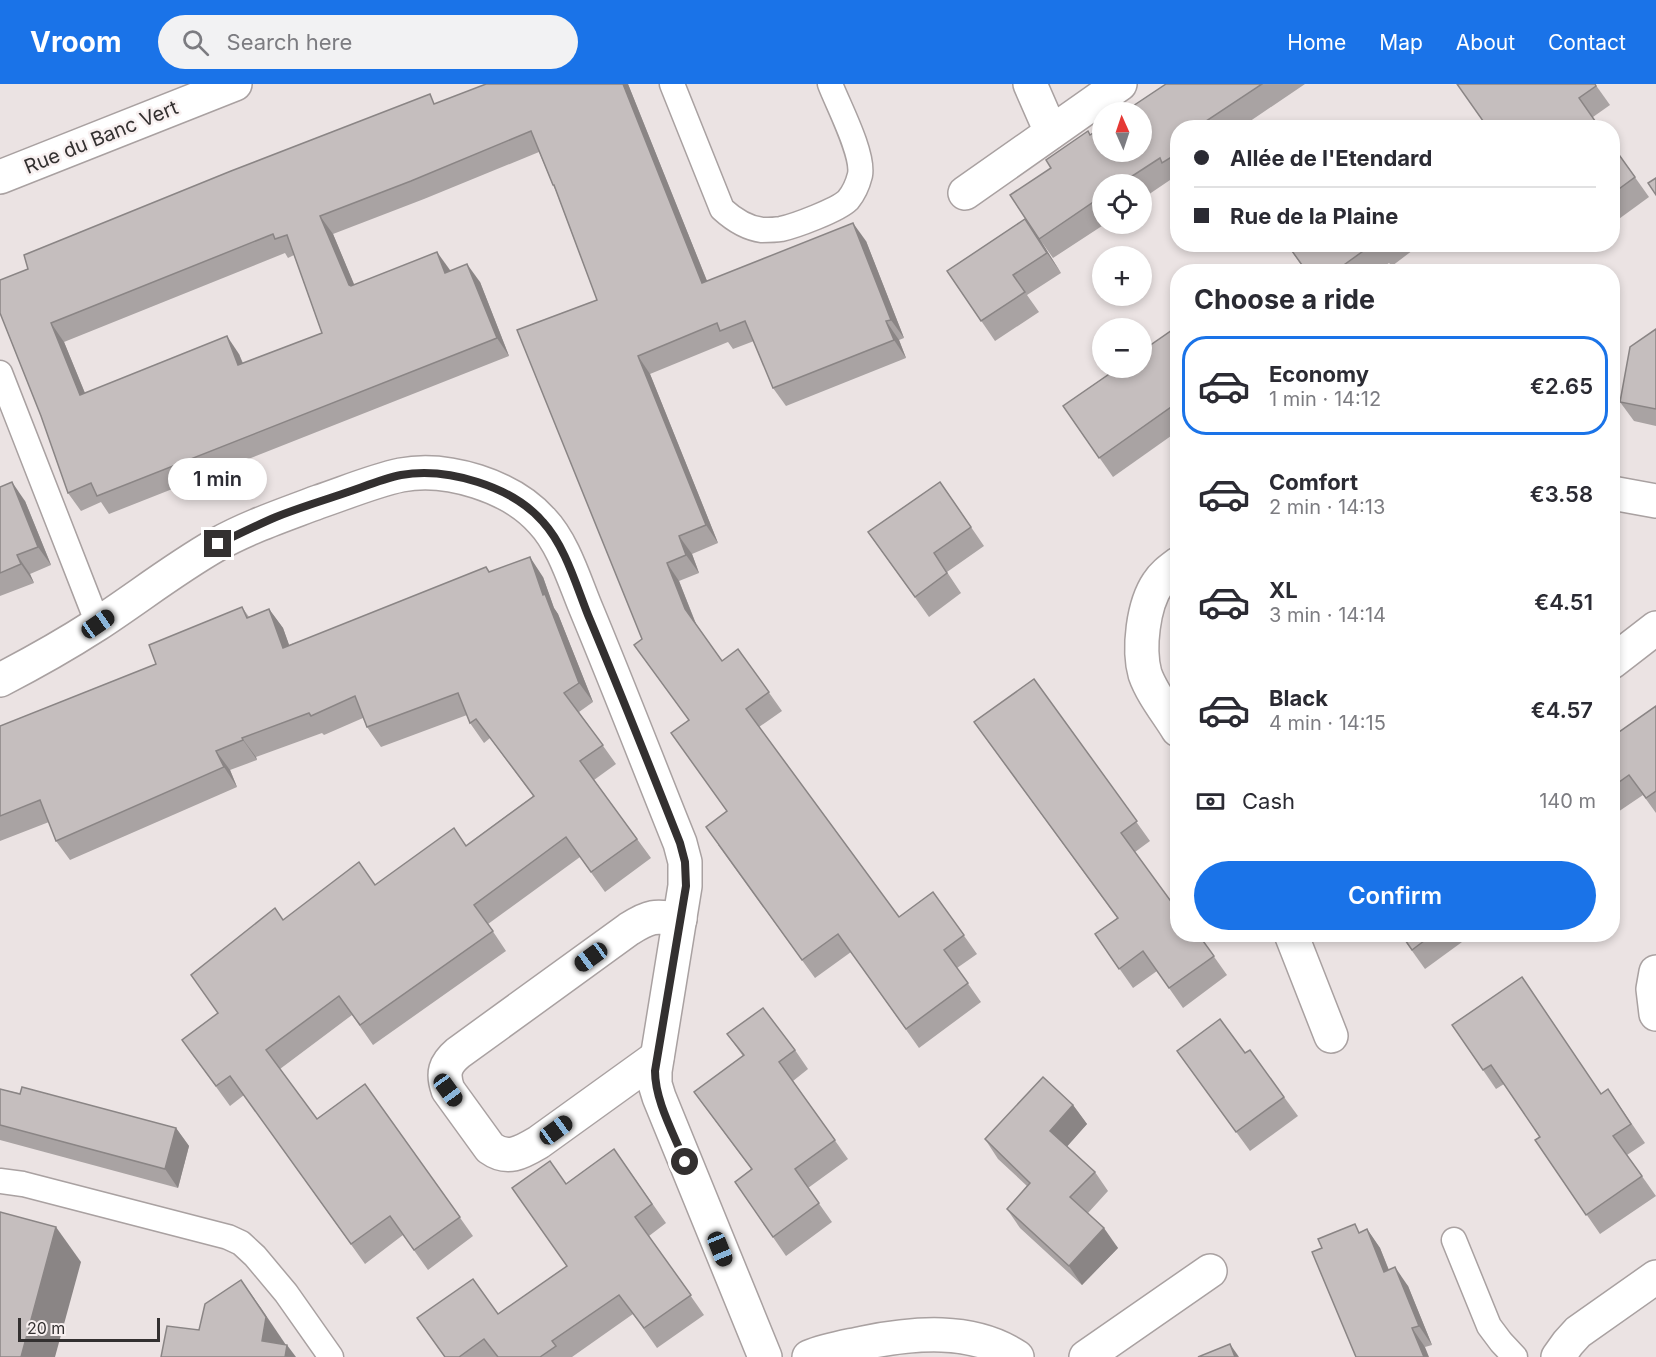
<!DOCTYPE html>
<html lang="en">
<head>
<meta charset="utf-8">
<style>
	body { margin:0; font-family:Inter,sans-serif; background:#f2f2f3; color:#2b2b33; height:100vh; display:flex; flex-direction:column; font-size:22px; white-space:nowrap }
	* { box-sizing:border-box; margin:0 }
	p { font-size:20px; color:#7c7c81 }
	.icon { flex:none; width:33px; height:33px; fill:none; stroke:currentColor; stroke-width:2; stroke-linecap:round; stroke-linejoin:round }
	.map { position:relative; flex:1; overflow:hidden }
	.details { position:absolute; left:1170px; top:180px; width:450px; height:678px; display:flex; flex-direction:column; background:#fff; border-radius:24px; box-shadow:0 3px 9px #0003 }
	.details>* { flex:none }
	.guide { position:absolute; left:1170px; top:36px; width:450px; height:132px; border-radius:24px; box-shadow:0 3px 9px #0003; display:grid; align-content:center; height:132px; padding:0 24px; background:#fff }
	.needle { width:39px; rotate:357deg }
	.buttons { position:absolute; left:1092px; top:18px; display:grid; gap:12px }
	.buttons a { display:grid; place-items:center; width:60px; height:60px; border-radius:50%; background:#fff; box-shadow:0 3px 9px #0003; font-size:30px }
	.scale { position:absolute; left:18px; bottom:15px; width:142px; box-sizing:border-box; padding-left:6px; border:3px solid #333030; border-top:0; font-size:16px; line-height:21px; white-space:nowrap; color:#333030; -webkit-text-stroke:4px #f8f0f0; paint-order:stroke }
	.end { position:absolute; width:27px; height:27px; margin:-14px; border:8px solid #333030; background:#fff; box-shadow:0 0 0 3px #fff }
	.from { border-radius:50% }
	.bubble { position:absolute; height:42px; border-radius:21px; background:#fff; box-shadow:0 3px 9px #0003; font-size:20px; font-weight:600; line-height:42px; text-align:center }
	.car { position:absolute; width:18px; height:36px; margin:-18px -9px; border-radius:8px; box-shadow:0 0 4px 2px #0007; background:linear-gradient(#222 24%,#8ab4d8 0 40%,#222 0 76%,#8ab4d8 0 86%,#222 0) }
	.guide b { display:flex; align-items:center; gap:21px; height:57px; font-size:22px }
	.guide b+b { border-top:2px solid #e1e1e2 }
	.guide i { width:15px; height:15px; background:#2b2b33 }
	ul { padding:0; list-style:none }
	li { display:flex; align-items:center; gap:18px; height:99px; margin:0 12px 9px; padding:0 12px; border:3px solid transparent; border-radius:24px }
	li div { flex:1 }
	li b { display:block; font-size:22px }
	li em { font-style:normal; font-weight:600 }
	li.active { border-color:#1a73e8 }
	li>.icon { width:54px; height:54px; stroke-width:1.5 }
	h2 { padding:0 24px; font-size:27px; line-height:72px }
	.pay { display:flex; align-items:center; gap:15px; height:66px; padding:0 24px; font-size:22px }
	.pay p { margin-inline-start:auto }
	.primary-button { display:flex; gap:12px; margin-top:auto; padding:12px 24px }
	.primary-button a { flex:1; height:69px; border-radius:36px; background:#1a73e8; color:#fff; font-size:24px; font-weight:600; line-height:69px; text-align:center }
	header { display:flex; align-items:center; gap:36px; box-sizing:border-box; height:84px; padding:0 30px; background:#1a73e8; color:#fff }
	header strong { font-size:28px }
	nav { display:flex; gap:33px; margin-inline-start:auto; font-size:21px }
	.search { width:420px; height:54px; background:#f2f2f3; display:flex; align-items:center; gap:15px; box-sizing:border-box; padding:0 21px; border-radius:33px; color:#7c7c81; font-size:22px }
	.map>svg:first-child { display:block }
	.lines { fill:none; stroke-linecap:round; stroke-linejoin:round }
	.service-casing { stroke:#a9a1a1; stroke-width:27 }
	.minor-casing { stroke:#a9a1a1; stroke-width:36 }
	.tertiary-casing { stroke:#a9a1a1; stroke-width:36 }
	.service { stroke:#fff; stroke-width:24 }
	.minor { stroke:#fff; stroke-width:33 }
	.tertiary { stroke:#fff; stroke-width:33 }
	.wall { fill:#a9a3a3; fill-rule:evenodd }
	.shaded-wall { fill:#8a8585 }
	.building { fill:#c5bebe; stroke:#8a8585; stroke-width:1.5; fill-rule:evenodd }
	.route { stroke:#333030; stroke-width:8 }
	.labels { text-anchor:middle; dominant-baseline:central; stroke-width:5; stroke-linejoin:round; paint-order:stroke }
	.street-label { font-size:20px; fill:#333030; stroke:#f8f0f0 }
</style>
</head>
<body>
<header>
<strong>Vroom</strong>
<div class="search"><svg class="icon" aria-label="search" viewBox="0 0 24 24"><circle cx="10" cy="10" r="6"/><path d="M15 15l6 6"/></svg>Search here</div>
<nav><a>Home</a><a>Map</a><a>About</a><a>Contact</a></nav>
</header>
<div class="map">
<svg width="1656" height="1273" viewBox="0 0 1656 1273">
	<rect width="100%" height="100%" fill="#ebe3e3"/>
	<g class="lines">
		<defs>
			<g id="service">
				<path d="M 672,0 L 722,125 C 734,136 746,144 762,146 C 768,146 775,146 781,145 C 795,142 838,126 848,116 C 853,110 858,99 860,91 C 864,70 838,21 830,0"/>
				<polyline points="0,289 98,540"/>
				<polyline points="0,1097 23,1100 228,1153 241,1159 255,1172 286,1209 331,1273"/>
				<polyline points="1454,1156 1489,1242 1501,1258 1515,1273"/>
			</g>
			<g id="minor">
				<polyline points="1030,0 1051,48"/>
				<polyline points="965,109 1120,0"/>
				<polyline points="1612,409 1656,417"/>
				<path d="M 1178,480 C 1170,486 1163,491 1158,499 C 1143,521 1138,565 1145,590 C 1152,610 1167,628 1178,646"/>
				<polyline points="1612,578 1656,544"/>
				<path d="M 0,596 C 33,579 65,561 96,541 C 136,515 174,485 216,461 C 248,443 284,431 318,418 C 345,409 373,397 401,391 C 447,382 511,402 542,437 C 564,460 575,499 587,527 C 619,604 649,682 680,759 L 685,778 L 685,802 L 655,987 L 655,1000 L 659,1013 L 765,1273"/>
				<polyline points="1291,850 1331,952"/>
				<polyline points="1656,888 1653,905 1656,930"/>
				<path d="M 657,973 L 539,1058 C 522,1068 508,1077 490,1064 L 448,1006 C 442,989 445,980 458,969 L 629,845 C 651,831 655,832 680,835"/>
				<path d="M 809,1273 C 826,1266 845,1263 863,1259 C 913,1249 972,1243 1017,1273"/>
				<polyline points="1086,1273 1210,1187"/>
				<polyline points="1558,1273 1568,1259 1578,1248 1656,1193"/>
			</g>
			<polyline id="tertiary" points="0,93 235,0"/>
		</defs>
		<!-- service casing -->
		<use href="#service" class="service-casing"/>
		<!-- minor casing -->
		<use href="#minor" class="minor-casing"/>
		<!-- tertiary casing -->
		<use href="#tertiary" class="tertiary-casing"/>
		<!-- service -->
		<use href="#service" class="service"/>
		<!-- minor -->
		<use href="#minor" class="minor"/>
		<!-- tertiary -->
		<use href="#tertiary" class="tertiary"/>
	</g>
	<!-- wall -->
	<g class="wall">
		<path d="M 486,0 L 628,0 L 707,197 L 866,157 L 904,254 L 899,256 L 906,274 L 786,322 L 773,304 L 754,257 L 733,265 L 728,258 L 650,290 L 718,459 L 692,470 L 699,489 L 679,497 L 697,542 L 722,577 L 738,565 L 782,627 L 759,643 L 899,833 L 933,808 L 977,870 L 957,884 L 981,918 L 919,964 L 851,868 L 815,894 L 718,761 L 727,728 L 689,636 L 634,561 L 642,555 L 597,216 L 556,107 L 553,101 L 539,68 L 424,115 L 333,150 L 354,201 L 450,186 L 450,187 L 480,198 L 509,272 L 109,430 L 101,418 L 81,427 L 68,409 L 41,332 L 5,242 L 437,19 ZM 285,169 L 288,174 L 294,171 L 322,249 L 243,279 L 239,270 L 85,309 L 64,258 Z"/>
		<polygon points="1166,0 1305,0 1240,44 1178,44 1178,98 1176,99 1173,94 1142,115 1142,100 1102,100 1102,140 1105,140 1053,174 1041,157 1061,189 1027,211 1039,228 995,257 947,187 1025,135 1051,84 1090,51"/>
		<polygon points="1595,0 1610,21 1593,33 1488,44"/>
		<polygon points="1612,61 1649,113 1612,140"/>
		<polygon points="1287,160 1421,160 1392,182 1389,179 1376,188 1306,188"/>
		<polygon points="1178,242 1178,347 1113,393 1063,322"/>
		<polygon points="1656,245 1656,342 1634,337 1620,318"/>
		<polygon points="940,398 984,462 947,488 961,509 929,533 868,448"/>
		<polygon points="0,403 25,417 51,481 30,490 34,499 0,512"/>
		<polygon points="489,488 543,493 554,524 558,530 593,618 579,628 616,680 594,696 651,774 605,808 580,773 488,840 506,867 373,961 352,931 280,985 317,1035 365,1000 473,1152 428,1186 403,1151 365,1180 244,1011 230,1022 182,956 218,929 283,836 375,801 466,761 533,712 490,654 484,659 470,639 467,631 381,663 367,643 363,634 324,651 322,649 256,673 257,676 230,686 237,703 70,776 56,757 49,738 0,757 0,642 156,580 242,523 249,533 269,525 283,544 289,561"/>
		<polygon points="1034,595 1150,757 1135,768 1178,850 1198,850 1227,891 1183,924 1157,887 1133,904 1095,850 1117,834 974,638"/>
		<polygon points="1656,622 1656,729 1643,711 1612,732 1612,653"/>
		<polygon points="1400,850 1473,850 1425,885"/>
		<polygon points="1452,941 1602,1010 1608,1005 1645,1059 1627,1071 1656,1112 1600,1150 1535,1056 1540,1053 1504,1000 1496,1005"/>
		<polygon points="727,950 795,966 808,985 793,997 848,1075 808,1104 832,1138 786,1172 735,1098 751,1085 694,1008 743,972"/>
		<polygon points="1191,986 1284,1013 1298,1032 1250,1067"/>
		<polygon points="0,1005 176,1044 189,1062 178,1104 0,1056"/>
		<polygon points="1073,1021 1087,1040 1067,1062 1095,1088 1108,1107 1088,1129 1118,1164 1082,1201 1020,1144 1007,1125 1027,1102 998,1075 985,1055"/>
		<polygon points="614,1065 666,1139 649,1152 704,1231 657,1264 633,1230 572,1273 445,1273 417,1234 498,1230 567,1182 566,1100"/>
		<polygon points="1367,1145 1380,1164 1389,1186 1408,1202 1432,1261 1425,1263 1312,1168"/>
	</g>
	<!-- shaded-wall -->
	<g class="shaded-wall">
		<polygon points="623,0 628,0 715,217 702,199"/>
		<polygon points="320,132 333,150 362,219 349,201"/>
		<polygon points="1025,135 1039,154 1061,189 1047,169"/>
		<polygon points="853,139 866,157 904,254 891,236"/>
		<polygon points="437,168 450,186 458,208 445,189"/>
		<polygon points="467,180 480,198 509,272 497,254"/>
		<polygon points="886,237 899,256 906,274 894,256"/>
		<polygon points="51,239 64,258 93,329 80,311"/>
		<polygon points="227,252 239,270 250,299 238,281"/>
		<polygon points="638,272 650,290 718,459 706,441"/>
		<polygon points="12,398 25,417 51,481 38,463"/>
		<polygon points="679,452 692,470 699,489 686,471"/>
		<polygon points="17,471 30,490 34,499 21,480"/>
		<polygon points="530,473 543,493 554,524 558,530 593,618 579,599 543,511"/>
		<polygon points="667,479 679,497 697,543 685,525"/>
		<polygon points="269,525 283,544 297,583 283,564"/>
		<polygon points="242,654 256,673 257,676 243,656"/>
		<polygon points="216,667 230,686 237,703 224,683"/>
		<polygon points="1073,1021 1087,1040 1064,1066 1050,1047"/>
		<polygon points="176,1044 189,1062 178,1104 165,1085"/>
		<polygon points="56,1143 81,1178 55,1273 21,1273"/>
		<polygon points="1104,1144 1118,1164 1082,1201 1069,1182"/>
		<polygon points="1367,1145 1380,1164 1397,1207 1384,1188"/>
		<polygon points="1395,1183 1408,1202 1432,1261 1419,1242"/>
		<polygon points="241,1196 261,1224 286,1261 262,1257"/>
		<polygon points="1412,1244 1425,1263 1429,1273 1424,1273"/>
		<polygon points="1230,1260 1239,1273 1235,1273"/>
		<polygon points="287,1261 296,1273 285,1273"/>
	</g>
	<!-- building -->
	<g class="building">
		<path d="M 486,0 L 623,0 L 702,199 L 853,139 L 891,236 L 886,237 L 894,256 L 773,304 L 745,237 L 720,247 L 717,239 L 638,272 L 706,441 L 679,452 L 686,471 L 667,479 L 685,525 L 722,577 L 738,565 L 769,608 L 746,625 L 899,833 L 933,808 L 964,851 L 944,866 L 968,899 L 906,945 L 838,850 L 802,876 L 706,743 L 727,727 L 671,649 L 689,636 L 634,561 L 642,555 L 517,246 L 597,216 L 554,101 L 553,101 L 531,47 L 411,97 L 320,132 L 349,201 L 351,202 L 437,168 L 445,189 L 467,180 L 497,254 L 97,412 L 91,399 L 68,409 L 41,332 L 0,229 L 0,196 L 28,185 L 24,171 L 231,87 L 430,10 L 434,20 ZM 273,150 L 275,155 L 287,151 L 322,249 L 238,281 L 227,252 L 80,311 L 51,239 Z"/>
		<polygon points="1166,0 1262,0 1200,41 1201,44 1178,44 1178,69 1162,79 1160,74 1120,100 1102,100 1102,112 1039,155 1010,111 1051,84 1046,76 1088,47 1090,51 1102,43 1102,68 1142,68 1142,28 1124,28"/>
		<polygon points="1457,0 1595,0 1596,2 1579,14 1600,44 1488,44"/>
		<polygon points="1612,61 1635,93 1612,110"/>
		<polygon points="1656,94 1656,111 1648,99"/>
		<polygon points="1025,135 1047,169 1013,191 1025,208 981,237 947,187"/>
		<polygon points="1287,160 1373,160 1334,188 1307,188"/>
		<polygon points="1178,242 1178,318 1099,374 1063,322 1118,284 1142,284 1142,267"/>
		<polygon points="1656,245 1656,325 1620,318 1630,263"/>
		<polygon points="12,398 38,463 17,471 21,480 0,489 0,403"/>
		<polygon points="940,398 971,443 934,469 947,489 915,513 868,448"/>
		<polygon points="530,473 543,511 545,510 579,599 564,609 603,661 580,677 637,755 591,788 566,753 474,821 493,847 360,941 339,912 266,966 317,1035 365,1000 460,1133 414,1166 390,1132 351,1160 230,992 216,1002 182,956 218,929 191,891 275,824 283,836 359,778 375,801 454,744 466,762 534,712 476,635 470,639 458,609 367,643 355,612 311,632 309,629 242,654 243,656 216,667 224,683 56,757 40,716 0,732 0,642 156,580 149,561 242,523 247,534 269,525 283,564 486,483 489,488"/>
		<polygon points="1178,558 1178,566 1174,561"/>
		<polygon points="1034,595 1137,737 1121,749 1178,827 1178,850 1198,850 1214,872 1169,904 1143,867 1119,885 1095,850 1118,834 974,638"/>
		<polygon points="1656,622 1656,707 1646,714 1629,691 1612,703 1612,653"/>
		<polygon points="1401,850 1433,850 1412,866"/>
		<polygon points="1522,893 1601,1010 1608,1005 1631,1040 1613,1052 1642,1092 1586,1131 1535,1056 1540,1053 1491,981 1483,986 1452,941"/>
		<polygon points="763,924 795,966 779,978 835,1056 795,1085 819,1119 773,1153 735,1098 752,1085 694,1008 744,971 727,950"/>
		<polygon points="1220,935 1245,969 1250,966 1284,1013 1236,1048 1177,967"/>
		<polygon points="1043,993 1073,1021 1050,1047 1095,1088 1070,1113 1104,1144 1069,1182 1007,1125 1030,1099 985,1055"/>
		<polygon points="22,1003 176,1044 165,1085 0,1041 0,1005 20,1010"/>
		<polygon points="614,1065 652,1120 635,1133 691,1211 644,1244 619,1211 552,1257 556,1262 540,1273 498,1273 484,1255 459,1273 445,1273 417,1234 473,1195 498,1230 567,1182 512,1104 550,1077 566,1100"/>
		<polygon points="0,1128 56,1143 21,1273 0,1273"/>
		<polygon points="1355,1140 1359,1149 1367,1145 1384,1188 1395,1183 1419,1242 1412,1244 1424,1273 1356,1273 1312,1168 1322,1164 1318,1155"/>
		<polygon points="241,1196 266,1233 262,1257 287,1261 285,1273 161,1273 167,1242 199,1246 205,1220"/>
		<polygon points="1230,1260 1235,1273 1198,1273"/>
	</g>
	<g class="lines">
		<!-- route -->
		<path class="route" d="M 218,460 C 237,451 257,441 276,433 C 298,424 322,417 345,409 C 363,403 382,395 401,391 C 447,383 512,402 543,438 C 565,462 576,501 588,531 C 620,607 650,683 680,759 L 685,778 L 686,802 L 655,987 C 655,1017 674,1050 685,1078"/>
	</g>
	<g class="labels">
		<!-- street labels -->
		<g class="street-label">
			<text transform="translate(101 53) rotate(-22)">Rue du Banc Vert</text>
		</g>
	</g>
</svg>
<div class="buttons">
<a><svg class="needle" viewBox="-14 -14 28 28"><path d="M0-13l5 13h-10z" fill="#e53935"/><path d="M0 13l5-13h-10z" fill="#7c7c81"/></svg></a>
<a><svg class="icon" aria-label="locate" viewBox="0 0 24 24"><circle cx="12" cy="12" r="6"/><path d="M12 2v4M12 18v4M2 12h4M18 12h4"/></svg></a>
<a>+</a>
<a>−</a>
</div>
<div class="scale">20 m</div>
<i class="end from" style="left:685px;top:1078px"></i>
<i class="end" style="left:218px;top:460px"></i>
<div class="bubble" style="left:168px;top:374px;width:99px">1 min</div>
<i class="car" style="left:98px;top:540px;rotate:55deg"></i>
<i class="car" style="left:591px;top:873px;rotate:234deg"></i>
<i class="car" style="left:448px;top:1006px;rotate:144deg"></i>
<i class="car" style="left:556px;top:1046px;rotate:54deg"></i>
<i class="car" style="left:720px;top:1165px;rotate:158deg"></i>
<div class="guide">
<b><i class="from"></i>Allée de l'Etendard</b>
<b><i></i>Rue de la Plaine</b>
</div>
<section class="details">
<h2>Choose a ride</h2>
<ul>
<li class="active"><svg class="icon" aria-label="car" viewBox="0 0 24 24"><path d="M5 17H2v-5l4-1 3-4h7l3 4 3 1v5h-3M9 17h6M6 11h13"/><circle cx="7" cy="17" r="2"/><circle cx="17" cy="17" r="2"/></svg><div><b>Economy</b><p>1 min · 14:12</p></div><em>€2.65</em></li>
<li><svg class="icon" aria-label="car" viewBox="0 0 24 24"><path d="M5 17H2v-5l4-1 3-4h7l3 4 3 1v5h-3M9 17h6M6 11h13"/><circle cx="7" cy="17" r="2"/><circle cx="17" cy="17" r="2"/></svg><div><b>Comfort</b><p>2 min · 14:13</p></div><em>€3.58</em></li>
<li><svg class="icon" aria-label="car" viewBox="0 0 24 24"><path d="M5 17H2v-5l4-1 3-4h7l3 4 3 1v5h-3M9 17h6M6 11h13"/><circle cx="7" cy="17" r="2"/><circle cx="17" cy="17" r="2"/></svg><div><b>XL</b><p>3 min · 14:14</p></div><em>€4.51</em></li>
<li><svg class="icon" aria-label="car" viewBox="0 0 24 24"><path d="M5 17H2v-5l4-1 3-4h7l3 4 3 1v5h-3M9 17h6M6 11h13"/><circle cx="7" cy="17" r="2"/><circle cx="17" cy="17" r="2"/></svg><div><b>Black</b><p>4 min · 14:15</p></div><em>€4.57</em></li>
</ul>
<div class="pay"><svg class="icon" aria-label="cash" viewBox="0 0 24 24"><path d="M3 7h18v10H3z"/><circle cx="12" cy="12" r="2"/></svg>Cash<p>140 m</p></div>
<div class="primary-button"><a>Confirm</a></div>
</section>
</div>
</body>
</html>
